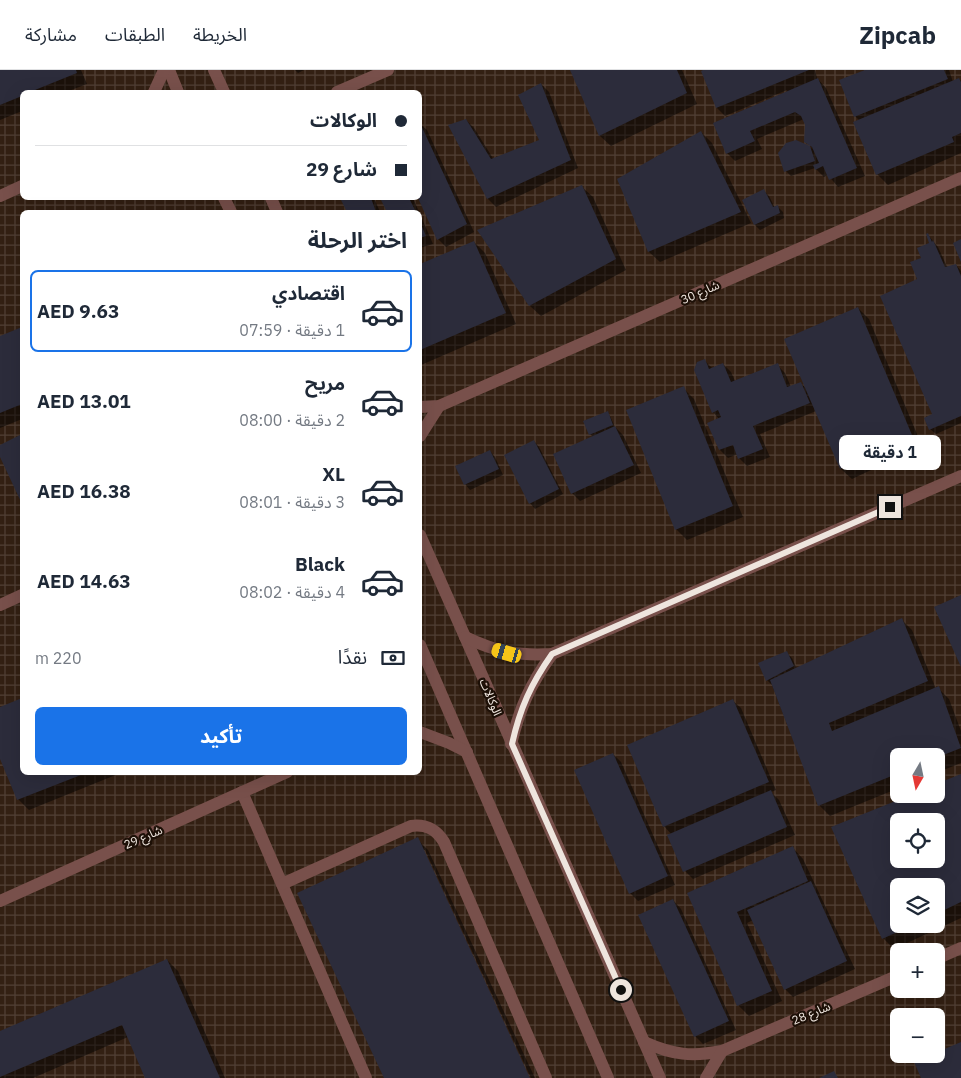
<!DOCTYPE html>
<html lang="ar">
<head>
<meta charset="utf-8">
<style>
	body { margin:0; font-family:"IBM Plex Sans","Noto Sans Arabic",sans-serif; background:#f2f2f3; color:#1f2937; direction:rtl; height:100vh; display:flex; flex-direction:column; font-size:19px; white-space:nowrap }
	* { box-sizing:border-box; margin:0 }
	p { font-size:16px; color:#747a83 }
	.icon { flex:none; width:28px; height:28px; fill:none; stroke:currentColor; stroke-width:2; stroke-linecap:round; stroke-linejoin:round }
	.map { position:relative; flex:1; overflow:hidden; direction:ltr }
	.panel { position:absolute; left:20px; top:140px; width:402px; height:565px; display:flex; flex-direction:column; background:#fff; border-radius:8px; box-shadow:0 5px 20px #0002; direction:rtl }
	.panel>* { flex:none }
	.banner { position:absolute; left:20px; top:20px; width:402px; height:110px; border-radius:8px; box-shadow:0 5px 20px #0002; direction:rtl; display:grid; align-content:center; height:110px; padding:0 15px; background:#fff }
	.needle { width:32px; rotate:189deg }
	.buttons { position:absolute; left:890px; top:678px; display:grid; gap:10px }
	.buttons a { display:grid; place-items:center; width:55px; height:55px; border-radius:8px; background:#fff; box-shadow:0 5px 20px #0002; font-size:25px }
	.end { position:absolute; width:22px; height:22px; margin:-11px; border:6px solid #eee5de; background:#111; box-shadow:0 0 0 2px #111 }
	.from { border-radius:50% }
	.bubble { position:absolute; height:35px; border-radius:8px; background:#fff; box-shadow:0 5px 20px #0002; font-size:16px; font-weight:700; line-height:35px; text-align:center; direction:rtl }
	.car { position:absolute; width:15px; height:30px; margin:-15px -8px; border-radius:6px; box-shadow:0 0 4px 1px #0007; background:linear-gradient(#f5c518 24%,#345 0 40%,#f5c518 0 76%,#345 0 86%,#f5c518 0) }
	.banner b { display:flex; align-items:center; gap:18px; height:48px; font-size:19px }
	.banner b+b { border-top:1px solid #e0e1e3 }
	.banner i { width:12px; height:12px; background:#1f2937 }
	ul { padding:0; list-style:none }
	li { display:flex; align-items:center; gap:15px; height:82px; margin:0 10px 8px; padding:0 5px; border:2px solid transparent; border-radius:8px }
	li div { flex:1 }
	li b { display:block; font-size:19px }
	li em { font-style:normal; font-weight:700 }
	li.selected { border-color:#1a73e8 }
	li>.icon { width:45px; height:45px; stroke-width:1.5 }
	h2 { padding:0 15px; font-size:22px; line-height:60px }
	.pay { display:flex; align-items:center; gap:12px; height:55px; padding:0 15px; font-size:19px }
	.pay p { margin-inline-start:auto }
	.button { display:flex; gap:10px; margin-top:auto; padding:10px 15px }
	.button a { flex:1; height:58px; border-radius:8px; background:#1a73e8; color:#fff; font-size:20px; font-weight:700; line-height:58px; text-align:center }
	header { display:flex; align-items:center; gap:30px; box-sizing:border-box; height:70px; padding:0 25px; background:#fff; border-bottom:1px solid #e0e1e3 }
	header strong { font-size:24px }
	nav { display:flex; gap:28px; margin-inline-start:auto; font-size:18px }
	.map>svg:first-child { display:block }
	.industrial { fill:url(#industrial-grid); fill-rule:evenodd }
	.shadow { fill:#0007; fill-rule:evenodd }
	.building { fill:#2c2c3b; fill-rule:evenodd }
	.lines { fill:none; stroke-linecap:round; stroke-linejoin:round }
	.minor { stroke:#78504b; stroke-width:12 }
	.route { stroke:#eee5de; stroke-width:6 }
	.labels { text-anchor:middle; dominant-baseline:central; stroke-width:4.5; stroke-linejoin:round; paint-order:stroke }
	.street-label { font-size:12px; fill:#eee5de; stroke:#1d1007 }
</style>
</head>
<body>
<header>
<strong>Zipcab</strong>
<nav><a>الخريطة</a><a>الطبقات</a><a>مشاركة</a></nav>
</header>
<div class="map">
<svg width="961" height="1008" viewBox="0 0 961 1008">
	<defs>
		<pattern id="industrial-grid" width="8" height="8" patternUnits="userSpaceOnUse" patternTransform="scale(1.25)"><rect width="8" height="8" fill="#332013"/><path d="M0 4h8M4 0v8" fill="none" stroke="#514035"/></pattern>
	</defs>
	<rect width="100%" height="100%" fill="#271910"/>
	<!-- industrial -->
	<path class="industrial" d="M 0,0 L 961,0 L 961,1008 L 0,1008 ZM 22,22 L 420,22 L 420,128 L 22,128 ZM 22,142 L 420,142 L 420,702 L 22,702 ZM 899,686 L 936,686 L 936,724 L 899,724 ZM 899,751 L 936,751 L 936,789 L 899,789 ZM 899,816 L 936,816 L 936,854 L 899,854 ZM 899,881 L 936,881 L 936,919 L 899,919 ZM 899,946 L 936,946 L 936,984 L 899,984 Z"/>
	<!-- shadow -->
	<g class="shadow">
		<polygon points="0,0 81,0 87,14 66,22 22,22 22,41 0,50"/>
		<polygon points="295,0 304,0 298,3"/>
		<polygon points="572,0 682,0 697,34 611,76 600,66"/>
		<polygon points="706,0 815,0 817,8 826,18 865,106 838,117 828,105 824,107 815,98 791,106 786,101 796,71 813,79 806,71 807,54 804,49 757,69 762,79 735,91 727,83 788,22 787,20 725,46 717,38"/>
		<polygon points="868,0 949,0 953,12 959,9 961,11 961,83 888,115 877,104 860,51 855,46"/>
		<polygon points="541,14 549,22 578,98 496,137 488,129 450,56 466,50 474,58 494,90 540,71"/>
		<polygon points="420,54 427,60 474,162 446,177 438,169 419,128"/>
		<polygon points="701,62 712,73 751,153 660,192 649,182 619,110"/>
		<polygon points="582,117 593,127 626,200 541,246 530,236"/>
		<polygon points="764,121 769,126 775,138 778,137 783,142 784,148 760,160 755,155 744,131"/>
		<polygon points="341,128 374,128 380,142 348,142"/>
		<polygon points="382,128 413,128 419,142 388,142"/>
		<polygon points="420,144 433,174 420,178"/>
		<polygon points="928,165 938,177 948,199 956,195 961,201 961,353 936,364 930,359 934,345 920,210 923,189 931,174"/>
		<polygon points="474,172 485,183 516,254 421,295 420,196"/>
		<polygon points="858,238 869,249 922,376 852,409 841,399 816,341 760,364 770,387 747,396 739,388 738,384 728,388 720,380 709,353 719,349 713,342 705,291 712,298 723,294 731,302 735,311 777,295 785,303 791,317 801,313 807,319"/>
		<polygon points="22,259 22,349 0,358 0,268"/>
		<polygon points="683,318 694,329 743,447 687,470 676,459"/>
		<polygon points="608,342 615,357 623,365 641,403 580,431 572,423 593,367 590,364"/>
		<polygon points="22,365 22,431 0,384 0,377"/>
		<polygon points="534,371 539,377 563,424 535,439 530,433"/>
		<polygon points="490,381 495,387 503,405 470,420 465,414"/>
		<polygon points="901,549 912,560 936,619 938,618 949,629 961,661 961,693 936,703 936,686 899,686 899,718 830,746 819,735 772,615 767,610 787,583 792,588 797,599"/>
		<polygon points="22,630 22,702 123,702 29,740 18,729 0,685 0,639"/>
		<polygon points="732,630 741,638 776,720 771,722 779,730 795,765 693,809 685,801 672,765 664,756"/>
		<polygon points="613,684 621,692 675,815 638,831 630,823"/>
		<path d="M 961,706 L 961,848 L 894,879 L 883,868 L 832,758 L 917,724 L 936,724 ZM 899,751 L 936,751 L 936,789 L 899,789 ZM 899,816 L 936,816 L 936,854 L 899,854 Z"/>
		<polygon points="417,769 428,780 535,1008 531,1008 425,780 422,780 528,1008 385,1008"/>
		<polygon points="793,778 803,789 855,899 793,927 785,919 753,850 747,853 782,931 749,946 738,935 689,823"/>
		<polygon points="673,830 681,839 736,960 703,974 695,966"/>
		<polygon points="167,890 178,901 225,1008 146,1008 128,967 33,1008 0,1008 0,962"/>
	</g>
	<!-- building -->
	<g class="building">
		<polygon points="0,0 76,0 77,3 30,22 22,22 22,26 0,35"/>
		<polygon points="570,0 677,0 687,23 599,66"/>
		<polygon points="703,0 809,0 716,38 701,1"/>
		<polygon points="865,0 944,0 948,9 854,47 839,10"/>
		<polygon points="818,8 857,98 829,110 823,96 815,100 813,95 819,93 812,77 804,72 805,55 801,46 795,42 750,61 755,71 726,84 713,53"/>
		<polygon points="959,8 961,12 961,63 952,67 954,72 876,105 853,52"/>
		<polygon points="541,13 571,90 487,129 448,55 466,49 491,89 539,70 518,25"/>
		<polygon points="420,53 467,154 437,170 418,128 420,128"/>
		<polygon points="701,61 741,142 648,182 617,109"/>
		<polygon points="796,70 810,76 815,91 784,102 778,83 786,73"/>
		<polygon points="582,115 616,189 529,236 477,160"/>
		<polygon points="764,119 773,137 778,135 780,143 754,155 742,130"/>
		<polygon points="340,128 371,128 376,142 347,142"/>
		<polygon points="380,128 409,128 416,142 387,142"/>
		<polygon points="420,152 426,166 420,168"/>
		<polygon points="928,163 932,172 933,170 945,197 956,194 961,206 961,346 929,360 924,348 932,344 880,226 917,209 910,192 921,188 917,178 929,173 926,164"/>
		<polygon points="961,169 961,192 953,173"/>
		<polygon points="474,171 506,243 420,280 420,194"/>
		<polygon points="858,237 912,365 840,399 784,269"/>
		<polygon points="22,257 22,334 0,343 0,266"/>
		<polygon points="705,289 709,299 723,293 731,312 778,293 787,317 801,312 810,333 753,356 763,379 738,389 733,375 719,380 707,353 721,347 718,340 712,343 694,300 697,292"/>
		<polygon points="684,316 733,436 675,460 626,340"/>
		<polygon points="608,341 613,355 589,365 583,351"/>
		<polygon points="615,356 634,395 571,424 553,384"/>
		<polygon points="22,364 22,434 0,387 0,375"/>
		<polygon points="534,370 559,419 529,434 504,385"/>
		<polygon points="490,380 499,399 464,415 455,396"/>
		<polygon points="961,525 961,597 934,537"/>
		<polygon points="902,548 928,611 829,653 832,661 939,616 961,678 936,688 936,686 899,686 899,703 818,736 770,610"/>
		<polygon points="787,581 794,596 766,611 758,593"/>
		<polygon points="22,628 22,702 86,703 17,730 0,689 0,637"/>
		<polygon points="733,629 769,712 663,757 627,675"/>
		<polygon points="613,683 668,806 629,824 574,700"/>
		<path d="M 961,704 L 961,832 L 936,844 L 936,816 L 899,816 L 899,854 L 915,854 L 882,869 L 831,757 L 913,724 L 936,724 L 936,714 ZM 899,751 L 936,751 L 936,789 L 899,789 Z"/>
		<polygon points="771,720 787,757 683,802 667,765"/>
		<polygon points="418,767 530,1008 384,1008 297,823"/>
		<polygon points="793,776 808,811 737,842 772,921 737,936 687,823"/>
		<polygon points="811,811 847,891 784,920 747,840"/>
		<polygon points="673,829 729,951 694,967 638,845"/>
		<polygon points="167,889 220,1008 145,1008 122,955 0,1007 0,961"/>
		<polygon points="961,972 961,1008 921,1008 914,992"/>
		<polygon points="834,1001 838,1008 819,1008"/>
	</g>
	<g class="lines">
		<!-- minor -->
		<g class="minor">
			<polyline points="169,0 178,22"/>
			<polyline points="214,0 224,22"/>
			<polyline points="154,22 164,0"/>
			<polyline points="337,22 388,0"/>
			<polyline points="0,126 22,116"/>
			<polyline points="224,128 231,142"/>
			<polyline points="271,128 277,142"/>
			<polyline points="420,337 439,336 961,108"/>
			<polyline points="420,366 439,336"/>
			<polyline points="420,465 660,1008"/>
			<polyline points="0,535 22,525"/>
			<path d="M 465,567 C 496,582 518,586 552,584 L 961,406"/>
			<polyline points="420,575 608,1008"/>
			<polyline points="420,662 449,673 467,682"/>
			<path d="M 511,674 C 520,637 530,615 552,584"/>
			<polyline points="242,722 366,1008"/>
			<path d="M 282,814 L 411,756 C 426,754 436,759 444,772 L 546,1008"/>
			<polyline points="0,831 287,702"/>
			<polyline points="936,889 961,878"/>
			<path d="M 644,972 C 673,985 692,987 722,981 L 899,905"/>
			<polyline points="706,1008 722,981"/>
		</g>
	</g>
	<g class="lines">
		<!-- route -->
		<path class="route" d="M 621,920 L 512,674 C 520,638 531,614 552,584 L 890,437"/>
	</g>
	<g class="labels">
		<!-- street labels -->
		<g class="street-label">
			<text transform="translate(700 222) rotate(-24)">شارع 30</text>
			<text transform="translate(491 627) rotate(67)">الوكالات</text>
			<text transform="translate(143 767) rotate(-24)">شارع 29</text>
			<text transform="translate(811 943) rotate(-23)">شارع 28</text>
		</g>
	</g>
</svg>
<div class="buttons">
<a><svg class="needle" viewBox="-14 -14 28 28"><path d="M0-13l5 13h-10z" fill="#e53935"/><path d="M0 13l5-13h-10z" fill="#747a83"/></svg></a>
<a><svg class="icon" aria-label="locate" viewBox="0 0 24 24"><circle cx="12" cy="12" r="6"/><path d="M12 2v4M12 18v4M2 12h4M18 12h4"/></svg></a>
<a><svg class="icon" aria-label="layers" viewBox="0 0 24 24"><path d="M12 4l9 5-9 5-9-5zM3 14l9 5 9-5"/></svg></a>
<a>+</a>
<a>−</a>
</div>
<i class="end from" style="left:621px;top:920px"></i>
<i class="end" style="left:890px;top:437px"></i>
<div class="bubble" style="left:839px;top:365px;width:102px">1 دقيقة</div>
<i class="car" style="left:507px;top:583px;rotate:286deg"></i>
<div class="banner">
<b><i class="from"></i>الوكالات</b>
<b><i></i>شارع 29</b>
</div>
<section class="panel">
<h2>اختر الرحلة</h2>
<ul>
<li class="selected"><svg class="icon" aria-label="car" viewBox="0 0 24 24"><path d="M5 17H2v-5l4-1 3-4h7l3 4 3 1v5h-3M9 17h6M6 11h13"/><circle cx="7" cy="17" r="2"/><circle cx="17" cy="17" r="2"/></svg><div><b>اقتصادي</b><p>1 دقيقة · 07:59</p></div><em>AED 9.63</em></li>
<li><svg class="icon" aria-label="car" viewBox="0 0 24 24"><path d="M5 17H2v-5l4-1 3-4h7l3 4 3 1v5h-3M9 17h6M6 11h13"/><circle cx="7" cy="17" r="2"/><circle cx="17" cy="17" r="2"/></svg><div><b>مريح</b><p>2 دقيقة · 08:00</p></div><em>AED 13.01</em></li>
<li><svg class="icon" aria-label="car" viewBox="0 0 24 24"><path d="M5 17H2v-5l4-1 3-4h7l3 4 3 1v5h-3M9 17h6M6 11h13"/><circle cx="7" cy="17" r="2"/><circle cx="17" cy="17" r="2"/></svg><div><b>XL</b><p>3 دقيقة · 08:01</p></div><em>AED 16.38</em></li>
<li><svg class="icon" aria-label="car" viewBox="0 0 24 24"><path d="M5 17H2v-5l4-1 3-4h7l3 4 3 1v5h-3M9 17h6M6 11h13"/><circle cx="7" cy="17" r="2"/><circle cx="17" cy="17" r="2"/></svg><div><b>Black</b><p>4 دقيقة · 08:02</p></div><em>AED 14.63</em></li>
</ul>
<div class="pay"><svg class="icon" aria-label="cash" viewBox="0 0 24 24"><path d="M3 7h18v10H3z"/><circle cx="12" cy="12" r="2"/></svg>نقدًا<p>220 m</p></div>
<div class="button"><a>تأكيد</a></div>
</section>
</div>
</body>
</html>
